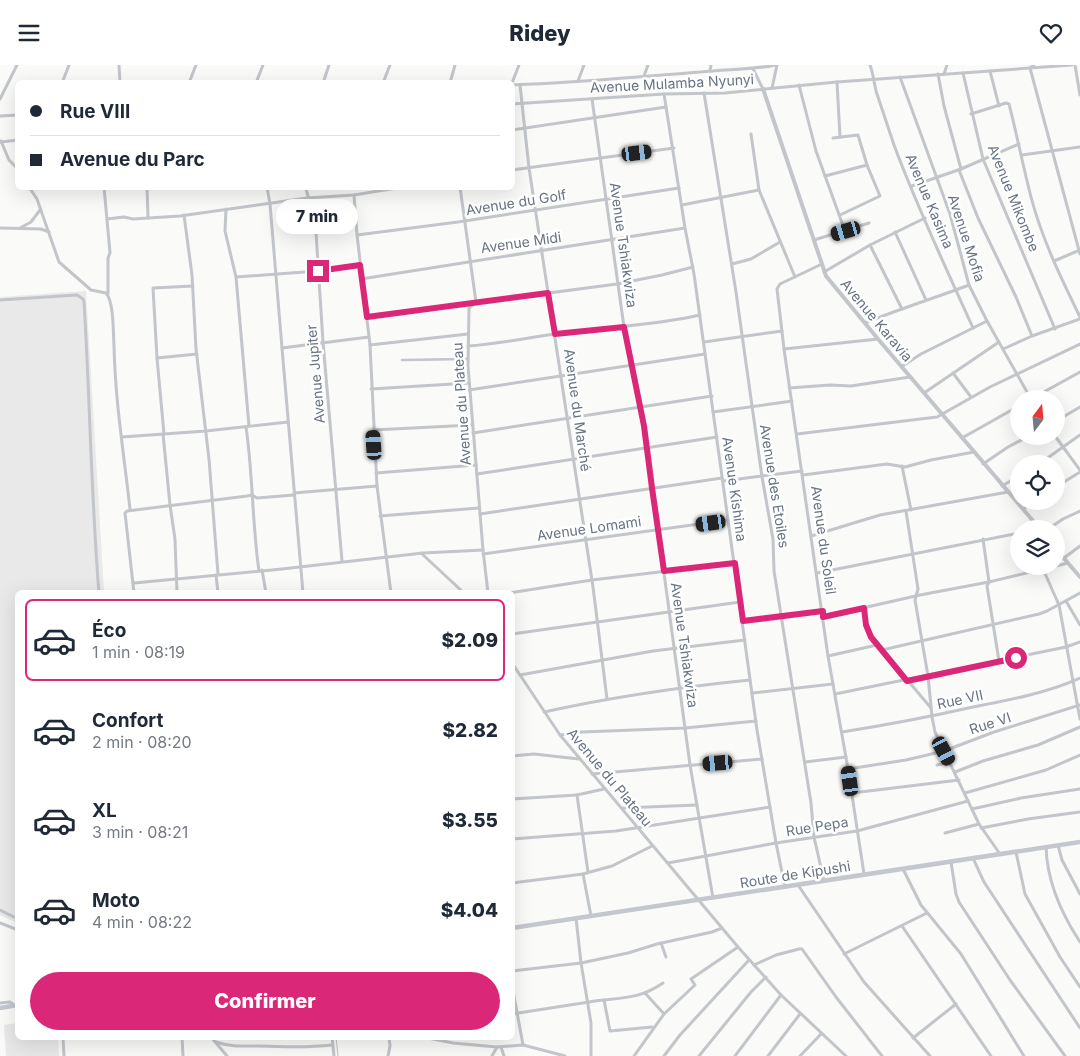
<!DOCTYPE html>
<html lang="fr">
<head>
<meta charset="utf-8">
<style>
	body { margin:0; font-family:Inter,sans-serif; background:#f6f6f7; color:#1f2937; height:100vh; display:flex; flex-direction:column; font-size:19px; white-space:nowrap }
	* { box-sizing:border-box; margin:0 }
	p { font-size:16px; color:#747a83 }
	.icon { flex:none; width:28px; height:28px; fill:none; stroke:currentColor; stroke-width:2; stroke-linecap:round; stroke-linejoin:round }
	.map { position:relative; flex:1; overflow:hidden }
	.side { position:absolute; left:15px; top:525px; width:500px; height:450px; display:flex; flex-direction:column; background:#fff; border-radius:8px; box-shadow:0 5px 20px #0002 }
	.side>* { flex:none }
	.banner { position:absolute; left:15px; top:15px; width:500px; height:110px; border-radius:8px; box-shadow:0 5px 20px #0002; display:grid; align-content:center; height:110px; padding:0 15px; background:#fff }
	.needle { width:32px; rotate:16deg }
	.fabs { position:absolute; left:1010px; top:325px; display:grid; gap:10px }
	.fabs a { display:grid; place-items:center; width:55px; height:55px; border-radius:50%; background:#fff; box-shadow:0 5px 20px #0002; font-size:25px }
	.end { position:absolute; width:22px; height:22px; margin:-11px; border:6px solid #db2777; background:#fff; box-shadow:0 0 0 2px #fff }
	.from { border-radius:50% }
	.bubble { position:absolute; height:35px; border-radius:18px; background:#fff; box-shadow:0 5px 20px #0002; font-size:16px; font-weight:800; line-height:35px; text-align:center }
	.car { position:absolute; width:15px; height:30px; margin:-15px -8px; border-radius:6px; box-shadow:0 0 4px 1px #0007; background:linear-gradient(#222 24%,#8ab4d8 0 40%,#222 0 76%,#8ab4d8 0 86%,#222 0) }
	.banner b { display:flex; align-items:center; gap:18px; height:48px; font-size:19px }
	.banner b+b { border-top:1px solid #e0e1e3 }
	.banner i { width:12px; height:12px; background:#1f2937 }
	ul { padding:9px 0 0; list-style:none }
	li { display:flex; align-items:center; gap:15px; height:82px; margin:0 10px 8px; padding:0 5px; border:2px solid transparent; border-radius:8px }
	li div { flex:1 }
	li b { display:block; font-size:19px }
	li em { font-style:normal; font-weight:800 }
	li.active { border-color:#db2777 }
	li>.icon { width:45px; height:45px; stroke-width:1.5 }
	.button { display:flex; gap:10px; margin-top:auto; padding:10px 15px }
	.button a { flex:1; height:58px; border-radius:30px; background:#db2777; color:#fff; font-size:20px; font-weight:800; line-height:58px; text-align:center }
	header { display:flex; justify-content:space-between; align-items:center; height:65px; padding:0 15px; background:#fff; font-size:22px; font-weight:800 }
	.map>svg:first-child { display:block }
	.built { fill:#e8e9e8 }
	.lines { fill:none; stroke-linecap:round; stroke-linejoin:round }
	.stream { stroke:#bcc4c9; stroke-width:1 }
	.pedestrian { stroke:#c2c5c9; stroke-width:2.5 }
	.minor { stroke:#c2c5c9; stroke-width:3 }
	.tertiary { stroke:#c2c5c9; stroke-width:4 }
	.secondary { stroke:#c4c8ce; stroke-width:4.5 }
	.route { stroke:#db2777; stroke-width:6 }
	.labels { text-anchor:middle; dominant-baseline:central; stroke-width:5; stroke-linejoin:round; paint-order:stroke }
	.street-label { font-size:14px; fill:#677380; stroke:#fff }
</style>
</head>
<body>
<header><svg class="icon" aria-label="menu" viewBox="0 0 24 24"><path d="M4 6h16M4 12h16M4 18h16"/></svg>Ridey<svg class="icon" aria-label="heart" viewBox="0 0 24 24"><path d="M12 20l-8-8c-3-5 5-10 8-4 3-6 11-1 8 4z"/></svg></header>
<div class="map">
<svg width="1080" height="991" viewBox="0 0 1080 991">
	<rect width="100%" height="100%" fill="#fafaf8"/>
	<!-- built -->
	<g class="built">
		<polygon points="86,226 104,527 18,528 17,858 0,850 0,232"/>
		<polygon points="17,958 18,972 58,973 59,991 6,991 4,960"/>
	</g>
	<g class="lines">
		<!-- stream -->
		<polyline class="stream" points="336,972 338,991"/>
		<!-- pedestrian -->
		<polyline class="pedestrian" points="402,295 467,294"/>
		<!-- minor -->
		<g class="minor">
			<polyline points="119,0 120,18"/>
			<path d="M 870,0 C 873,8 874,17 876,26 C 882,44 888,62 894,80 C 917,142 946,203 973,263"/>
			<polyline points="1034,0 1030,3 1080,189"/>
			<polyline points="1075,0 1080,30"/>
			<polyline points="753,4 763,24"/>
			<polyline points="710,6 711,0"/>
			<polyline points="990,6 999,41"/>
			<polyline points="963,8 983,94 1055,264"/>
			<polyline points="938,9 944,41 961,104"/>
			<polyline points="944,9 947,0"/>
			<polyline points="644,11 648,0"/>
			<polyline points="900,12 950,149 969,220 987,256 1031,334"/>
			<polyline points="578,16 584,0"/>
			<polyline points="837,17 840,72"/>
			<polyline points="62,18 69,0"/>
			<polyline points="189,18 196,0"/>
			<polyline points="256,18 263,0"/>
			<polyline points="323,18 329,0"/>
			<polyline points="383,18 390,0"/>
			<polyline points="450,18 455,0"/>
			<polyline points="512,18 519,0"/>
			<path d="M 512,20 C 575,18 638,12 700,7 C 725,4 751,5 776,0"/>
			<polyline points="520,20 529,103 593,522 607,634"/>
			<polyline points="799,20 816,86 845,166"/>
			<polyline points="772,23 777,0"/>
			<polyline points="704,28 736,227 762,412 773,474 774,506 811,738 814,772 824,816"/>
			<polyline points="664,29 685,163 694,209 757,665 776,778 785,822"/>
			<polyline points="0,34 17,0"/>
			<polyline points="592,34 624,262 644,361 690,700 713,833"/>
			<polyline points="512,39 664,29 725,28 837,17 1072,0"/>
			<path d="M 971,49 L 1006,38 L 1009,39 C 1017,70 1023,101 1031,132 C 1042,174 1061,213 1080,252"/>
			<polyline points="0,51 18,50"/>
			<polyline points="512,65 666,42"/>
			<polyline points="751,69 759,125 795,212"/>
			<polyline points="833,73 858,70 867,100 880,131 840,150"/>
			<polyline points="1,76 9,95 18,104"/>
			<polyline points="1,77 18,75"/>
			<polyline points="1022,90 1080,82"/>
			<polyline points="512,105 674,83"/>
			<polyline points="959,105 978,153 1016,232 1032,271"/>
			<polyline points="825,111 867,100"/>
			<polyline points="912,121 961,104 1019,79"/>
			<path d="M 29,122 L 37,134 L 59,197 L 91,225 L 106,228 C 114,237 113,267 114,280 C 115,335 124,390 130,444"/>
			<polyline points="104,122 110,188 108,193 108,229"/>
			<polyline points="147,122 148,153"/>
			<polyline points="267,122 270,139 282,283"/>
			<path d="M 306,122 C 307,133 313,141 315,152 L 323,277 L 342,496"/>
			<polyline points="460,122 476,237 469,243 468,301 483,485 488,528"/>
			<polyline points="354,130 357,170 370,280 377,421 391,528"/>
			<polyline points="682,140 759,125"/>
			<polyline points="226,144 225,166 236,212 249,361"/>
			<polyline points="184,150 192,210 196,284 209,394 218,509"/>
			<polyline points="107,154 124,152 133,154 180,151 307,133 354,130 403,122"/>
			<polyline points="0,163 41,164 49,167"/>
			<polyline points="20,163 31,157 40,145"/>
			<polyline points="895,167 926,235"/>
			<polyline points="357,170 458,157 679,123"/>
			<polyline points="814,175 869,158"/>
			<polyline points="870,180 902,244"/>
			<polyline points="1054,196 1080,185"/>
			<polyline points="732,199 751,194 780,177"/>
			<polyline points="822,199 780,219 777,224 784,284 828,591 848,704 864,809"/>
			<polyline points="824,207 870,180 925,153"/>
			<polyline points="236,212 318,206 360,200"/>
			<polyline points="361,214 685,163"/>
			<path d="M 0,235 L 77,230 L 83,234 L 84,237 C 90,334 91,431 99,528"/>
			<polyline points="367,252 617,219 662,210 693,202"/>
			<path d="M 865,258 C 899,244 935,233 969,220"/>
			<polyline points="704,277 782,266"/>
			<polyline points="370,280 468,269"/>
			<path d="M 468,281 C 497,279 526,273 555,269 C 604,262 652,261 700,250"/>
			<polyline points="784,284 878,274"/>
			<polyline points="1003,284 1032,271 1080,254"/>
			<polyline points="157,293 197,289"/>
			<polyline points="901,302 921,289 987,256"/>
			<polyline points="953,308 971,332"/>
			<polyline points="789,323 830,320 851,321 910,312"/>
			<polyline points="371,324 469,318"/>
			<polyline points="469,325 705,289"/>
			<polyline points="924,328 999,277"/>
			<polyline points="1031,334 1080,307"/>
			<polyline points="713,347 792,336"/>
			<polyline points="1056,356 1080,342"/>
			<path d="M 246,362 C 253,409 252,458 259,506"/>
			<polyline points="373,365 472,360"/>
			<polyline points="473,368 712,331"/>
			<polyline points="163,369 170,440 175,474 177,528"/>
			<polyline points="164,369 157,293 153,223 193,221"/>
			<polyline points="797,369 937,352 990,322 1080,279"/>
			<polyline points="1055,371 1080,405"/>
			<polyline points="122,372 206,366 288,357"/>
			<polyline points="962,373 1019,341"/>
			<polyline points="983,399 1008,382 1029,371"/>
			<polyline points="1039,399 1080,370"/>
			<polyline points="902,401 911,445"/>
			<polyline points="376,408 476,400"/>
			<polyline points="477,409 717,372"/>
			<polyline points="803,410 887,399 905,402 931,395 974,387"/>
			<polyline points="723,416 802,406"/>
			<polyline points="1002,421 1019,411"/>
			<polyline points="1056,422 1080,407"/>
			<polyline points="294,428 377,421"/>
			<polyline points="1023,444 1035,436"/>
			<polyline points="906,446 918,524 915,535 928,611 932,652 935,667 979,759 1000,789"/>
			<polyline points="480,449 722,413"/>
			<polyline points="380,451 479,443"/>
			<polyline points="1048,464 1063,454 1080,446"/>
			<polyline points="811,471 880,450 1008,427"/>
			<polyline points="983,474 989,517 987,521 999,596"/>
			<polyline points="421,488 464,528"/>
			<polyline points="483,489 728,455"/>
			<polyline points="1064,493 1080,481"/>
			<polyline points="1056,501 1068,498"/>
			<polyline points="1043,504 1059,540 1080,654"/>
			<polyline points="262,505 266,528"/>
			<polyline points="817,508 1019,468"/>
			<polyline points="216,510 218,528"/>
			<polyline points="134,518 282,504 423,488 483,485"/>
			<polyline points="134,528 125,448 127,446 247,431 252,430 257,433 294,430"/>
			<polyline points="303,528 282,283 369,272"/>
			<polyline points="509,528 592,515 735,498"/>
			<polyline points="1066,536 1080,560"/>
			<polyline points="864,543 866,560 871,572 931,643"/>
			<polyline points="823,552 920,530 989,517 1055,501"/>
			<polyline points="743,556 823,546"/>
			<polyline points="512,569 740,537"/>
			<polyline points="882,585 1039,549 1047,546 1080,528"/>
			<polyline points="828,591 877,580"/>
			<polyline points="512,598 560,670 738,882 781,930 846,991"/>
			<polyline points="520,610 653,586 745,575"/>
			<polyline points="752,628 833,619"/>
			<polyline points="835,629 1066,582 1080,577"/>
			<path d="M 544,647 C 612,632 681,622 750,615"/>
			<path d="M 842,667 C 886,660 929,652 973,642 C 1010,635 1046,628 1080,613"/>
			<polyline points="560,670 582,667 685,663 756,656"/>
			<polyline points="512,691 534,689 579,694"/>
			<polyline points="805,697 846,692"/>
			<polyline points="937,700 950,697"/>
			<polyline points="848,704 906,695 944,686 994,667 1080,640"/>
			<polyline points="955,707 983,696 1038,680 1080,662"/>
			<polyline points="592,709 762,694"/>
			<polyline points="852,728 959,715"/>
			<polyline points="965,728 1046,705 1080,690"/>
			<polyline points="512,734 577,730"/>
			<polyline points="623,743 697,740"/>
			<polyline points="972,744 1021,733 1080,724"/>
			<polyline points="981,763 1028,754 1080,747"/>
			<polyline points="945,768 979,759"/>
			<polyline points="512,774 616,766 770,742"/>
			<polyline points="1058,780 1062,795 1080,829"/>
			<path d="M 1046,782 C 1047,817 1061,848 1080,877"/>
			<polyline points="1016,787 1025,829 1060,892 1080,922"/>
			<polyline points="973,793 984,817 1080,963"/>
			<polyline points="951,797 956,829 959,837 1010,915 1065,991"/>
			<polyline points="668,798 776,778 857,766 968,736"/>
			<polyline points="903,804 921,840 961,889 1024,991"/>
			<polyline points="588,807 577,730 604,724"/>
			<polyline points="583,809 612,801 652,781"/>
			<polyline points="512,818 583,809 591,851"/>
			<polyline points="798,820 864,917 930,991"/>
			<polyline points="0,845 18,854"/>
			<polyline points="576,853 581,898 591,958 591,991"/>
			<polyline points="0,858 18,865"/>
			<polyline points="902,861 991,991"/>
			<polyline points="661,878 666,892"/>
			<polyline points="844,889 927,848"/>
			<polyline points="754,900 776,890 799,884 802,884 836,932 882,991"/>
			<polyline points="512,906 581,898 628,888 657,879 712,867 722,863"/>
			<polyline points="512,920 523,980"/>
			<polyline points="645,928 664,949"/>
			<polyline points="604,935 610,966 652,962"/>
			<polyline points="0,938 10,937 14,940"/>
			<path d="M 512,949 C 538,945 564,941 589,937 C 618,932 637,936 663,918"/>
			<polyline points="63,972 64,991"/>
			<polyline points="182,972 183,991"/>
			<polyline points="211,972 227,991"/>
			<polyline points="332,972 334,991"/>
			<polyline points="423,972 453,978 497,982 523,980 565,991"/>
			<polyline points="913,973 956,939"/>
			<path d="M 216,977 C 230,982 244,981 259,981 C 283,982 308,983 332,980"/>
			<polyline points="501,982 504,991"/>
			<polyline points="388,991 390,981 389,972"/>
			<polyline points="492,991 497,982"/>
			<polyline points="634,991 664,949 695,920 691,914 738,882"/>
			<polyline points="664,991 680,970 749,895"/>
			<polyline points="699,991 751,927 766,912"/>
			<polyline points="735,991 781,930"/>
			<polyline points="768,991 800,949"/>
			<polyline points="800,991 821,969"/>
		</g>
		<!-- tertiary -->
		<g class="tertiary">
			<polyline points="763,24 826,211 878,274 1040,464"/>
			<polyline points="1056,484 1080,512"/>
		</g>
		<!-- secondary -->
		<g class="secondary">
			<polyline points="512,863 1080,777"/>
			<polyline points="0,943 18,940"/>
		</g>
	</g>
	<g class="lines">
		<!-- route -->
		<polyline class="route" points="318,206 360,200 367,252 548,228 555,269 624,262 644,361 652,423 664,506 735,498 743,556 823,546 823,552 864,543 866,560 871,572 907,616 1016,593"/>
	</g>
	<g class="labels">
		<!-- street labels -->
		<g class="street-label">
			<text transform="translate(672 18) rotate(-3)">Avenue Mulamba Nyunyi</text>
			<text transform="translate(1014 133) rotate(68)">Avenue Mikombe</text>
			<text transform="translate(930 136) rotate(67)">Avenue Kasima</text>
			<text transform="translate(516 137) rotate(-9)">Avenue du Golf</text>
			<text transform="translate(967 173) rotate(72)">Avenue Mofia</text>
			<text transform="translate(521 177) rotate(-8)">Avenue Midi</text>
			<text transform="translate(624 180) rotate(82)">Avenue Tshiakwiza</text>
			<text transform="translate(877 255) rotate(50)">Avenue Karavia</text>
			<text transform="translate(315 309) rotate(-95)">Avenue Jupiter</text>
			<text transform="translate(461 339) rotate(-94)">Avenue du Plateau</text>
			<text transform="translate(578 345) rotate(82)">Avenue du Marché</text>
			<text transform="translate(775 421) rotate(81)">Avenue des Etoiles</text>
			<text transform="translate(735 424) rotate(82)">Avenue Kishima</text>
			<text transform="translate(589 463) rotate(-8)">Avenue Lomami</text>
			<text transform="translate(824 475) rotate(82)">Avenue du Soleil</text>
			<text transform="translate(685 580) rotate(82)">Avenue Tshiakwiza</text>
			<text transform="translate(960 634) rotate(-12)">Rue VII</text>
			<text transform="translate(990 658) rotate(-18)">Rue VI</text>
			<text transform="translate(610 712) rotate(50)">Avenue du Plateau</text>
			<text transform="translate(817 761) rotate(-9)">Rue Pepa</text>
			<text transform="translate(795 809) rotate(-9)">Route de Kipushi</text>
		</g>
	</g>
</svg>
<div class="fabs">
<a><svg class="needle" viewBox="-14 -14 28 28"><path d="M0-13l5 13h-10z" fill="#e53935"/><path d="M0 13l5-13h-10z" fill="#747a83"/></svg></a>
<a><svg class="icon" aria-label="locate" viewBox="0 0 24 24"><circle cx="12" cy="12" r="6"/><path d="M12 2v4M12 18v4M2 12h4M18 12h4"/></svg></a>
<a><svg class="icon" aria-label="layers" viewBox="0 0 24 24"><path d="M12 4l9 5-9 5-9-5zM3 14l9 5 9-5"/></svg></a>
</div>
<i class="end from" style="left:1016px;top:593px"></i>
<i class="end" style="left:318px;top:206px"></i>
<div class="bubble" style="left:276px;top:134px;width:82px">7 min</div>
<i class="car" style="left:637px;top:88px;rotate:83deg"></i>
<i class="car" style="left:846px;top:166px;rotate:254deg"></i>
<i class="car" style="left:374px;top:380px;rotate:356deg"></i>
<i class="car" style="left:711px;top:458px;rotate:262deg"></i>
<i class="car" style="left:944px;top:686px;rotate:152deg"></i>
<i class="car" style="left:718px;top:698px;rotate:265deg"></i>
<i class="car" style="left:850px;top:716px;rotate:352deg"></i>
<div class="banner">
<b><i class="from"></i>Rue VIII</b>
<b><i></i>Avenue du Parc</b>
</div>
<section class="side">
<ul>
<li class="active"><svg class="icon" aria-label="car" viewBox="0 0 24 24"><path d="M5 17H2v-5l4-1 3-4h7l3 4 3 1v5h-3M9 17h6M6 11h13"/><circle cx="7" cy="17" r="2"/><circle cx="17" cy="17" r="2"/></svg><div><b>Éco</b><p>1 min · 08:19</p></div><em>$2.09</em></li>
<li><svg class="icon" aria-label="car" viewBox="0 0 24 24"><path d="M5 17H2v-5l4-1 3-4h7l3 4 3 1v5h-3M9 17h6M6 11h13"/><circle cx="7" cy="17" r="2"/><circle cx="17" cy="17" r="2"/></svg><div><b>Confort</b><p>2 min · 08:20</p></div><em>$2.82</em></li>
<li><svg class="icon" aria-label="car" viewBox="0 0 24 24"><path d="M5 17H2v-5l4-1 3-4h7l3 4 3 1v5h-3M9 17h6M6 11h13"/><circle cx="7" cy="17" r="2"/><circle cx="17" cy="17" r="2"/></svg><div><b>XL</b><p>3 min · 08:21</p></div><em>$3.55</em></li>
<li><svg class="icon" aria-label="car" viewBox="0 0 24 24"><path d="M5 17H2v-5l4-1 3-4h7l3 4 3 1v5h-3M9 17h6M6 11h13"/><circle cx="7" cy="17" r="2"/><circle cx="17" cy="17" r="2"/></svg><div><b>Moto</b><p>4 min · 08:22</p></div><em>$4.04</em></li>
</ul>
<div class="button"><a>Confirmer</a></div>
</section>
</div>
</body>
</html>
